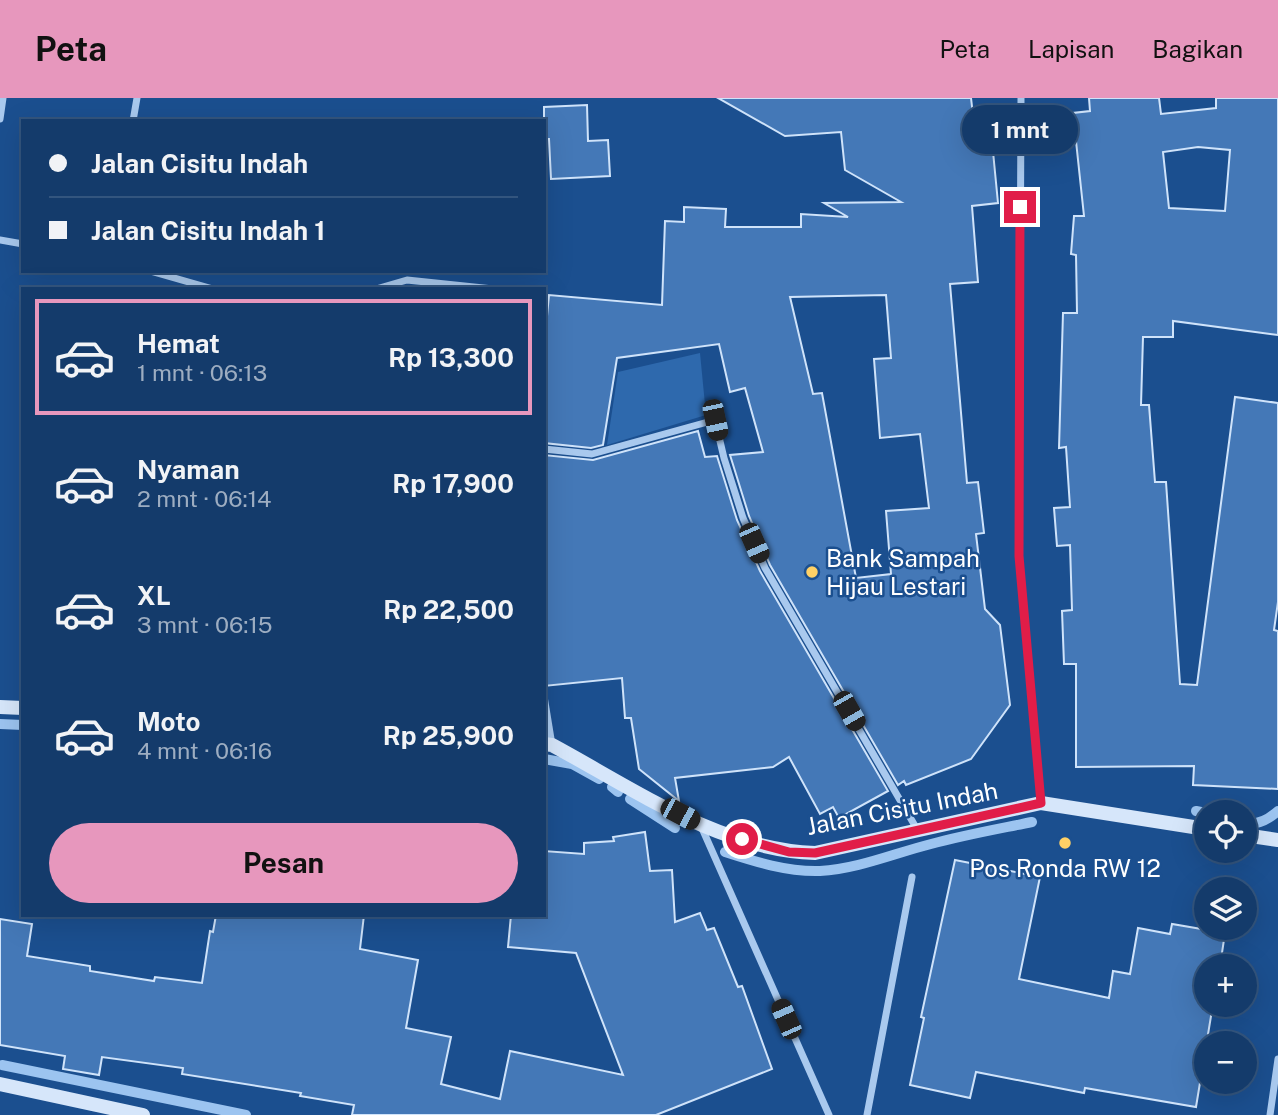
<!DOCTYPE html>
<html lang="id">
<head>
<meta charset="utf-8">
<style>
	body { margin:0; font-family:"Public Sans",sans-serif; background:#214673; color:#f1f3f6; height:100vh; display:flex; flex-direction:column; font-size:26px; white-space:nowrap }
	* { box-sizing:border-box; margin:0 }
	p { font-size:23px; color:#9dadc1 }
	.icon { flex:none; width:38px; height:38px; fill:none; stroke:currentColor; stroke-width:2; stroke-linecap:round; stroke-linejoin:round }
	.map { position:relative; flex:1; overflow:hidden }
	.panel { position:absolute; left:21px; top:189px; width:525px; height:630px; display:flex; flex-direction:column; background:#143b6b; border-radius:0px; box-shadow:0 7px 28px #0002,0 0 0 2px #33557e }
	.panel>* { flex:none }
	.banner { position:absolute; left:21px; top:21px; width:525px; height:154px; border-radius:0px; box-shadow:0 7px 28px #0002,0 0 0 2px #33557e; display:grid; align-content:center; height:154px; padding:0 28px; background:#143b6b }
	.controls { position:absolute; left:1194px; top:702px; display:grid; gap:14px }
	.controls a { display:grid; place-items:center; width:63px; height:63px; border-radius:50%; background:#143b6b; box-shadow:0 7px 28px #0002,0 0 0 2px #33557e; font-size:35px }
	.end { position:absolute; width:32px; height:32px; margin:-16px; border:9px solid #e11d48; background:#fff; box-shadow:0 0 0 4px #fff }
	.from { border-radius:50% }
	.bubble { position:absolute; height:49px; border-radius:24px; background:#143b6b; box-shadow:0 7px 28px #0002,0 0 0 2px #33557e; font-size:23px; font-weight:700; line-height:49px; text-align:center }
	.car { position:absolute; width:21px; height:42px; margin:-21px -10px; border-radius:9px; box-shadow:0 0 5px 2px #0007; background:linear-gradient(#222 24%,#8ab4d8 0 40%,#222 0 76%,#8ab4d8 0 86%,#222 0) }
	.banner b { display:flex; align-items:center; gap:24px; height:66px; font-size:26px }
	.banner b+b { border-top:2px solid #33557e }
	.banner i { width:18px; height:18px; background:#f1f3f6 }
	ul { padding:12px 0 0; list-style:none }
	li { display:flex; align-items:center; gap:21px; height:116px; margin:0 14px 10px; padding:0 14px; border:4px solid transparent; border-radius:0px }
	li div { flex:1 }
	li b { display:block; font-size:26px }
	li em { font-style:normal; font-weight:700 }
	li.active { border-color:#e797bd }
	li>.icon { width:63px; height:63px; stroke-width:1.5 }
	.action { display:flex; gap:14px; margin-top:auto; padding:14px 28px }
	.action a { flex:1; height:80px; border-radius:42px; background:#e797bd; color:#111; font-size:28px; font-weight:700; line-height:80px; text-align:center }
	header { display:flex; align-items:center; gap:42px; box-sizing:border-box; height:98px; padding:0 35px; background:#e797bd; color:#111 }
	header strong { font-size:33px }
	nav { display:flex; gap:38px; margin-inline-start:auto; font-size:24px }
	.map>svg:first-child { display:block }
	.green { fill:#2e69ad }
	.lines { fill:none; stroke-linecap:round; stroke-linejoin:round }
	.stream { stroke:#9cc4f0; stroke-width:10 }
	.building { fill:#4478b7; stroke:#cfe3fa; stroke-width:2; fill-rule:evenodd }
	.street { stroke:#a9c9ee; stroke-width:7 }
	.secondary { stroke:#d6e6fa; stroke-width:14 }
	.route { stroke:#e11d48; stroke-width:9 }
	.poi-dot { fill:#ffd166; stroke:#1b4f8f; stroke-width:2.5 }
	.labels { text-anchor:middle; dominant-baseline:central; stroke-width:5; stroke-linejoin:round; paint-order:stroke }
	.poi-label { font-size:24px; fill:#fff; stroke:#1b4f8f; text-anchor:start }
	.street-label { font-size:24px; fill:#fff; stroke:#1b4f8f }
</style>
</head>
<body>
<header>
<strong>Peta</strong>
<nav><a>Peta</a><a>Lapisan</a><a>Bagikan</a></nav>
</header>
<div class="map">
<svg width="1278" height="1017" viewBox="0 0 1278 1017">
	<rect width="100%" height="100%" fill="#1b4f8f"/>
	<!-- green -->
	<polygon class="green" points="700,255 706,317 607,347 618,274"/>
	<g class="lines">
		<!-- stream -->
		<g class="stream">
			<polyline points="0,626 23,627"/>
			<polyline points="544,661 572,666 599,681"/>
			<polyline points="612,689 618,694"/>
			<polyline points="630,701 675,730"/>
			<polyline points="1196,713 1206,715"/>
			<path d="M 1244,725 C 1257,728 1269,721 1278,713"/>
			<path d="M 725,754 C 756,764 787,774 820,773 C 858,771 895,755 931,746 C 964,737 998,731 1032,724"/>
			<polyline points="2,967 246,1017"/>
		</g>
	</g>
	<!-- building -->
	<g class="building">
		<path d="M 718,0 L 971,0 L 975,34 L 991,33 L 998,105 L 972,108 L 978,184 L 950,186 L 967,385 L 978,384 L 984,435 L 976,436 L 985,511 L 1000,527 L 1010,607 L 971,661 L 906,687 L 904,683 L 898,687 L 770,467 L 749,418 L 730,357 L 763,354 L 745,290 L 730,294 L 719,246 L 617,260 L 603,347 L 591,350 L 544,345 L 544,250 L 549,197 L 662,207 L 665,123 L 684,124 L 684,109 L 726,111 L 725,129 L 801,129 L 801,116 L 848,119 L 824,105 L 901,104 L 845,72 L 841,34 L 785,38 ZM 886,197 L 891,260 L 874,261 L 880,340 L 920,336 L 929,410 L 886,413 L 891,476 L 856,480 L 822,295 L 813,296 L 790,199 Z"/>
		<path d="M 1089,0 L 1159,0 L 1161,16 L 1216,10 L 1216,0 L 1278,0 L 1278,237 L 1173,223 L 1173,239 L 1143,239 L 1141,307 L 1149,307 L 1155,384 L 1166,384 L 1180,586 L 1197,587 L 1235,299 L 1278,305 L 1278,504 L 1274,532 L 1278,533 L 1278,691 L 1193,687 L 1194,668 L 1076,669 L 1076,566 L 1064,566 L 1062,513 L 1072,512 L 1070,447 L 1057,448 L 1054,410 L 1070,409 L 1066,349 L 1059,350 L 1063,215 L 1077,215 L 1076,157 L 1071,156 L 1074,118 L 1084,118 L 1073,15 L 1090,13 ZM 1198,49 L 1230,52 L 1225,113 L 1169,110 L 1163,54 Z"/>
		<polygon points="587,7 588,43 608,42 610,78 551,81 549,41 544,41 544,9"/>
		<polygon points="698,333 705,359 717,358 737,422 760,473 888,693 839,720 833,709 820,716 789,659 773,669 675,680 679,703 639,671 631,620 625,620 622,580 544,588 544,357 593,362"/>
		<polygon points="645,734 650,773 672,772 675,824 700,815 707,832 714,830 738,889 742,888 772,971 656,1017 352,1017 354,1007 300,998 301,995 182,976 183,970 102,959 99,977 63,971 65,958 0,947 0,821 32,826 27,858 90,868 90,873 154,883 155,879 202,885 210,833 213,834 216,817 364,817 360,851 418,862 406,930 451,939 441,986 500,1001 510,953 623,977 576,855 508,849 511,817 544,817 544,753 584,756 584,745 614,743 613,739"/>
		<polygon points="955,762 1040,779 1019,881 1109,900 1113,873 1130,876 1138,830 1170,836 1172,826 1225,835 1220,868 1206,868 1206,906 1213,906 1196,1009 1085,990 1084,995 976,974 970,1000 910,987 924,920 921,919"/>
	</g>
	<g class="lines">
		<!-- street -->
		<g class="street">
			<polyline points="1021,0 1019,458 1041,705"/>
			<polyline points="0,21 3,0"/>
			<polyline points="133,23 137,0"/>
			<polyline points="0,142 23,146"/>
			<polyline points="150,173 213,191"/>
			<polyline points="376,191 407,182 493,191"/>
			<polyline points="544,351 592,356 715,322 724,360 743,420 765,470 918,733"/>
			<polyline points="544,598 552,647"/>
			<polyline points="701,728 829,1017"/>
			<polyline points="867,1017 912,779"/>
			<polyline points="1270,1017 1278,961"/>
		</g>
		<!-- secondary -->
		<g class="secondary">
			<polyline points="0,609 23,610"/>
			<path d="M 544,646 L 552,647 C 632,690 720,752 815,755 L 1041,705 L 1206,731"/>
			<polyline points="1244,737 1278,742"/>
			<polyline points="0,986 143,1017"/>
		</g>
	</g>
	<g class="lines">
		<!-- route -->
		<polyline class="route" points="742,741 789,754 815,755 1041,705 1019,458 1020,109"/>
	</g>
	<!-- markers -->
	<g class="poi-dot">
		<circle cx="812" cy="474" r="7"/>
		<circle cx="1065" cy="745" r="7"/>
	</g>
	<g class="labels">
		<!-- poi labels -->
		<g class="poi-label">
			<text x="826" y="460">Bank Sampah<tspan x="826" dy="28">Hijau Lestari</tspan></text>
			<text x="1065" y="770" text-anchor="middle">Pos Ronda RW 12</text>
		</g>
		<!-- street labels -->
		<g class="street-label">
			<text transform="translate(902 710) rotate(-11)">Jalan Cisitu Indah</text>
		</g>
	</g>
</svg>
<div class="controls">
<a><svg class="icon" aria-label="locate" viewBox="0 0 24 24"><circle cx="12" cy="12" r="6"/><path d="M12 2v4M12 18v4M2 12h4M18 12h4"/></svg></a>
<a><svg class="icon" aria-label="layers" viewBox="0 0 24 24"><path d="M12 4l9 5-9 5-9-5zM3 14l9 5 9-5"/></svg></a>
<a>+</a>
<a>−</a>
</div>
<i class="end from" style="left:742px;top:741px"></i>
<i class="end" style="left:1020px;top:109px"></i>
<div class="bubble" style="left:962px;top:7px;width:116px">1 mnt</div>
<i class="car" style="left:715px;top:322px;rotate:168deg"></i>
<i class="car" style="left:754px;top:445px;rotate:156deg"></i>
<i class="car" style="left:849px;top:613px;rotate:150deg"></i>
<i class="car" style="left:680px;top:716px;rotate:118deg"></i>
<i class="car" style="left:786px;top:921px;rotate:336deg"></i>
<div class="banner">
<b><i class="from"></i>Jalan Cisitu Indah</b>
<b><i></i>Jalan Cisitu Indah 1</b>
</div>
<section class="panel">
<ul>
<li class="active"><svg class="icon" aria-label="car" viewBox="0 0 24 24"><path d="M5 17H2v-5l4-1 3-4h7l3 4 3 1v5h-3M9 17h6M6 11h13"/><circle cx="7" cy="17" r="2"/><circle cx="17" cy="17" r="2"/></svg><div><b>Hemat</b><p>1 mnt · 06:13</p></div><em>Rp 13,300</em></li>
<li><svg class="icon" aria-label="car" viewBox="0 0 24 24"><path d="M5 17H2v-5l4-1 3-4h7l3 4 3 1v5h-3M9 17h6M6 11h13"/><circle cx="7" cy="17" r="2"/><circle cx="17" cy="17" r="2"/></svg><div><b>Nyaman</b><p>2 mnt · 06:14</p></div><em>Rp 17,900</em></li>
<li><svg class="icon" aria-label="car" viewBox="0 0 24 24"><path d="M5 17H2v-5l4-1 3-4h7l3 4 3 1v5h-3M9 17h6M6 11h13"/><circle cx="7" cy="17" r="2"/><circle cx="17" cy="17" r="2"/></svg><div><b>XL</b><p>3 mnt · 06:15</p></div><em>Rp 22,500</em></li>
<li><svg class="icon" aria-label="car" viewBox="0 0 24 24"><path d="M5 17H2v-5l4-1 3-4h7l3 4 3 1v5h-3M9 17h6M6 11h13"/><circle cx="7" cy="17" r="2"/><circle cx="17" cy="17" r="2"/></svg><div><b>Moto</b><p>4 mnt · 06:16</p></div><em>Rp 25,900</em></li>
</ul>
<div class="action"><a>Pesan</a></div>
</section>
</div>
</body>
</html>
